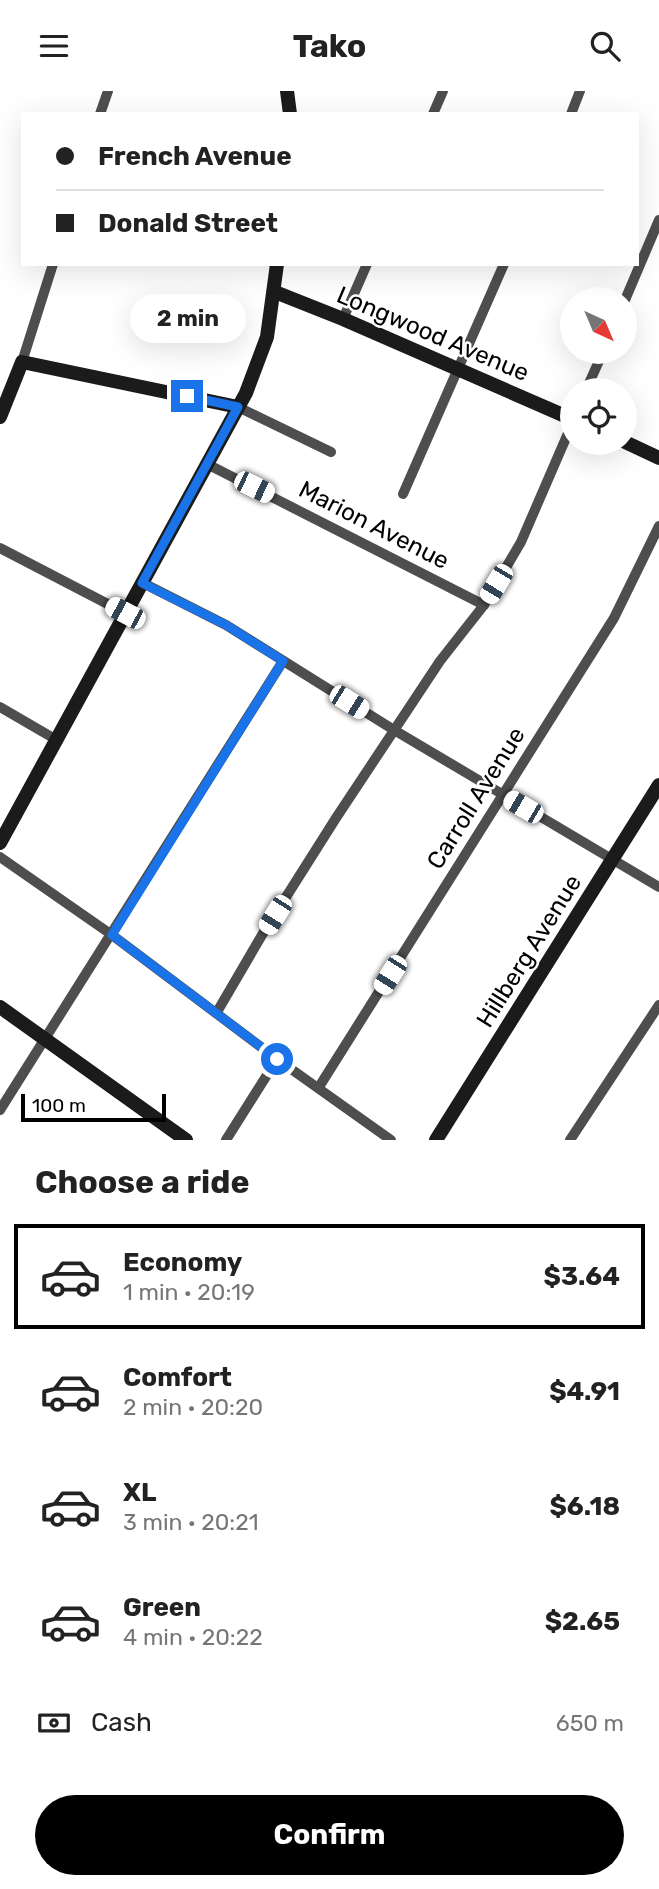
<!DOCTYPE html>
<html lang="en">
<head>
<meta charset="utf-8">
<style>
	body { margin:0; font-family:Rubik,sans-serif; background:#f2f2f2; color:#222; height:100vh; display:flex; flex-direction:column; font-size:26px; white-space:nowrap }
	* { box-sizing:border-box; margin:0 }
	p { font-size:23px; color:#767676 }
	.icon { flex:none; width:38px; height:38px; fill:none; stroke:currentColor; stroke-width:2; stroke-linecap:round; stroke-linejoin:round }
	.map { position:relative; height:1049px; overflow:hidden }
	.details { display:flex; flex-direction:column; background:#fff; flex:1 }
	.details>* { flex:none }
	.banner { position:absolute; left:21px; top:21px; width:618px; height:154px; border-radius:0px; box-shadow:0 7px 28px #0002; display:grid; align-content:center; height:154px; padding:0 35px; background:#fff }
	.needle { width:46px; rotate:136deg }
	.fabs { position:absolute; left:560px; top:196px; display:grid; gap:14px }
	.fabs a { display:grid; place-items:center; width:77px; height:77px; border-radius:50%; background:#fff; box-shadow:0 7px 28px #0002; font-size:35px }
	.scale { position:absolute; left:21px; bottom:18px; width:145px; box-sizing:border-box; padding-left:7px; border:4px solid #000; border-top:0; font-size:19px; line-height:24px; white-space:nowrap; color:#000; -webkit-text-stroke:5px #fff; paint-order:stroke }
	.end { position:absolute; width:32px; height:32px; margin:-16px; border:9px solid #1a73e8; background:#fff; box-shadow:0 0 0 4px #fff }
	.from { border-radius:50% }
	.bubble { position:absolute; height:49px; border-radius:24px; background:#fff; box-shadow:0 7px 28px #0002; font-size:23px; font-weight:700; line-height:49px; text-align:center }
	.car { position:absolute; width:21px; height:42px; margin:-21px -10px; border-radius:9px; box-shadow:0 0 5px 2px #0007; background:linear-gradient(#fff 24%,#345 0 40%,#fff 0 76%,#345 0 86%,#fff 0) }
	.banner b { display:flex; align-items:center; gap:24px; height:66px; font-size:26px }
	.banner b+b { border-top:2px solid #e0e0e0 }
	.banner i { width:18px; height:18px; background:#222 }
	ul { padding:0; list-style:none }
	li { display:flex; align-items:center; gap:21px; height:105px; margin:0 14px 10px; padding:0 21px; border:4px solid transparent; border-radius:0px }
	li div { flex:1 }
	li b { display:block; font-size:26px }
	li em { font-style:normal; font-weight:700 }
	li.current { border-color:#000 }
	li>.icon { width:63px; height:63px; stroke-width:1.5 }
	h2 { padding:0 35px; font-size:32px; line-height:84px }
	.pay { display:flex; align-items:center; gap:18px; height:77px; padding:0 35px; font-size:26px }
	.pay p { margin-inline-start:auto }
	.button { display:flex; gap:14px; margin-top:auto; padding:14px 35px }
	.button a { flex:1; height:80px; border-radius:42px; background:#000; color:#fff; font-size:28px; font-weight:700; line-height:80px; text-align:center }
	header { display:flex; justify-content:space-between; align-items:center; height:91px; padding:0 35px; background:#fff; font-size:32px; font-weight:700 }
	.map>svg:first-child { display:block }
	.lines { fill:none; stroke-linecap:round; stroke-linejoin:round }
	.street { stroke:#4e4e4e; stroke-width:10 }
	.secondary { stroke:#1b1b1b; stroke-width:14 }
	.route { stroke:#1a73e8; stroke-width:9 }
	.labels { text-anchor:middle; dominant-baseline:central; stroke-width:5; stroke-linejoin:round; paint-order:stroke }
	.street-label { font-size:24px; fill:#000; stroke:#fff }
</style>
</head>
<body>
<header><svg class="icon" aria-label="menu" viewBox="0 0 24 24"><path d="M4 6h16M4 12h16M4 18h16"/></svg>Tako<svg class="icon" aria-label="search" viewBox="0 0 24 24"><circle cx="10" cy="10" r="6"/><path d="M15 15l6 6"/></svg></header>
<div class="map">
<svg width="659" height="1049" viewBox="0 0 659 1049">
	<rect width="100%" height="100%" fill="#fff"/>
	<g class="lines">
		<!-- street -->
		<g class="street">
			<polyline points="100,23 108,0"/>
			<polyline points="433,23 443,0"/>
			<polyline points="571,23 580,0"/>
			<polyline points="625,209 659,129"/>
			<polyline points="343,228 367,173"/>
			<polyline points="22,271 53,173"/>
			<polyline points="586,299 603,261"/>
			<polyline points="238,316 331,361"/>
			<polyline points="207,373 484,514"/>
			<polyline points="403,403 504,173"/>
			<polyline points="0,457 125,522"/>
			<polyline points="143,492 226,534 394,639 659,796"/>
			<polyline points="0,616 55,648"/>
			<polyline points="0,766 112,844 277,968 391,1049"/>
			<polyline points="217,921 262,844 336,727 440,570 484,514 521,451 572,333"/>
			<polyline points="319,996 614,527 659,435"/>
			<polyline points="0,1019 283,570"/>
			<polyline points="226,1049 277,968"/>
			<polyline points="570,1049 659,914"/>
		</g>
		<!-- secondary -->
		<g class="secondary">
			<polyline points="287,0 290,23"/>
			<polyline points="275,201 343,228 572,328"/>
			<polyline points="0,326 22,271 238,316"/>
			<polyline points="625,351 659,367"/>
			<polyline points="0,752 246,302 267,246 277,173"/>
			<polyline points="0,916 186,1049"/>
			<polyline points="436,1049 659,694"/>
		</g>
	</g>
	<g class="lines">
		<!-- route -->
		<polyline class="route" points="187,305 238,316 142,492 226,534 283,570 112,844 277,968"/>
	</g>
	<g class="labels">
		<!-- street labels -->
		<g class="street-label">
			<text transform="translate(433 243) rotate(23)">Longwood Avenue</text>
			<text transform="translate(374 434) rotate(27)">Marion Avenue</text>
			<text transform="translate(476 707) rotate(-58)">Carroll Avenue</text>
			<text transform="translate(529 860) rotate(-58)">Hillberg Avenue</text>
		</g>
	</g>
</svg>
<div class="fabs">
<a><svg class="needle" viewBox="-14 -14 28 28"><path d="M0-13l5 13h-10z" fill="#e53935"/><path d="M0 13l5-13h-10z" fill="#767676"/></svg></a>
<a><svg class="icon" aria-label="locate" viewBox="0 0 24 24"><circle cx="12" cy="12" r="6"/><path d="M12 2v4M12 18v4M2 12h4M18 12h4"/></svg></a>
</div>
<div class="scale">100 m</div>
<i class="end from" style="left:277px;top:968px"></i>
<i class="end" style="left:187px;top:305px"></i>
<div class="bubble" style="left:130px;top:203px;width:116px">2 min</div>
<i class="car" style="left:254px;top:396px;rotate:116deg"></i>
<i class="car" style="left:496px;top:493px;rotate:211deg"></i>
<i class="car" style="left:125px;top:522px;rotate:298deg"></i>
<i class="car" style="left:349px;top:611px;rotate:122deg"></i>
<i class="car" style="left:523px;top:716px;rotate:300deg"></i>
<i class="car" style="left:275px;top:824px;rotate:212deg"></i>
<i class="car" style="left:390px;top:884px;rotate:212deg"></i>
<div class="banner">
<b><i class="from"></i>French Avenue</b>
<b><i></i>Donald Street</b>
</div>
</div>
<section class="details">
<h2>Choose a ride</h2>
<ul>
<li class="current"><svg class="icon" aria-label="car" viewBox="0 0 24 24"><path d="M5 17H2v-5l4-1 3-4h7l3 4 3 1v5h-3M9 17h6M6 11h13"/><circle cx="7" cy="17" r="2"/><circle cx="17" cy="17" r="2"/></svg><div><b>Economy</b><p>1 min · 20:19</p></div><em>$3.64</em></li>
<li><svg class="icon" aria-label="car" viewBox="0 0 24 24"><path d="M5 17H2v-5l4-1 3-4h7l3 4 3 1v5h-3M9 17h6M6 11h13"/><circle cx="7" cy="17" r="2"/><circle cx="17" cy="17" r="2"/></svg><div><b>Comfort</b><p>2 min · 20:20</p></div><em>$4.91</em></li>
<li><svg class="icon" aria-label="car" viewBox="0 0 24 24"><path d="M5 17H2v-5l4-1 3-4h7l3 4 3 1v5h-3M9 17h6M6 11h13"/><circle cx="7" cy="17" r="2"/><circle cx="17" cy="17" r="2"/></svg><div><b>XL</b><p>3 min · 20:21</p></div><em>$6.18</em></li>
<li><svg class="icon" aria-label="car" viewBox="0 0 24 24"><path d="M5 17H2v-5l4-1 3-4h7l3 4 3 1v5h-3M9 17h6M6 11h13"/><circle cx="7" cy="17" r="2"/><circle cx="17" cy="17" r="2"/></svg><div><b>Green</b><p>4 min · 20:22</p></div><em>$2.65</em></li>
</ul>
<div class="pay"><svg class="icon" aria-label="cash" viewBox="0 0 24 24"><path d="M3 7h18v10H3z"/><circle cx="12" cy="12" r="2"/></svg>Cash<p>650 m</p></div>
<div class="button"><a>Confirm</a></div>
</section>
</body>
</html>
